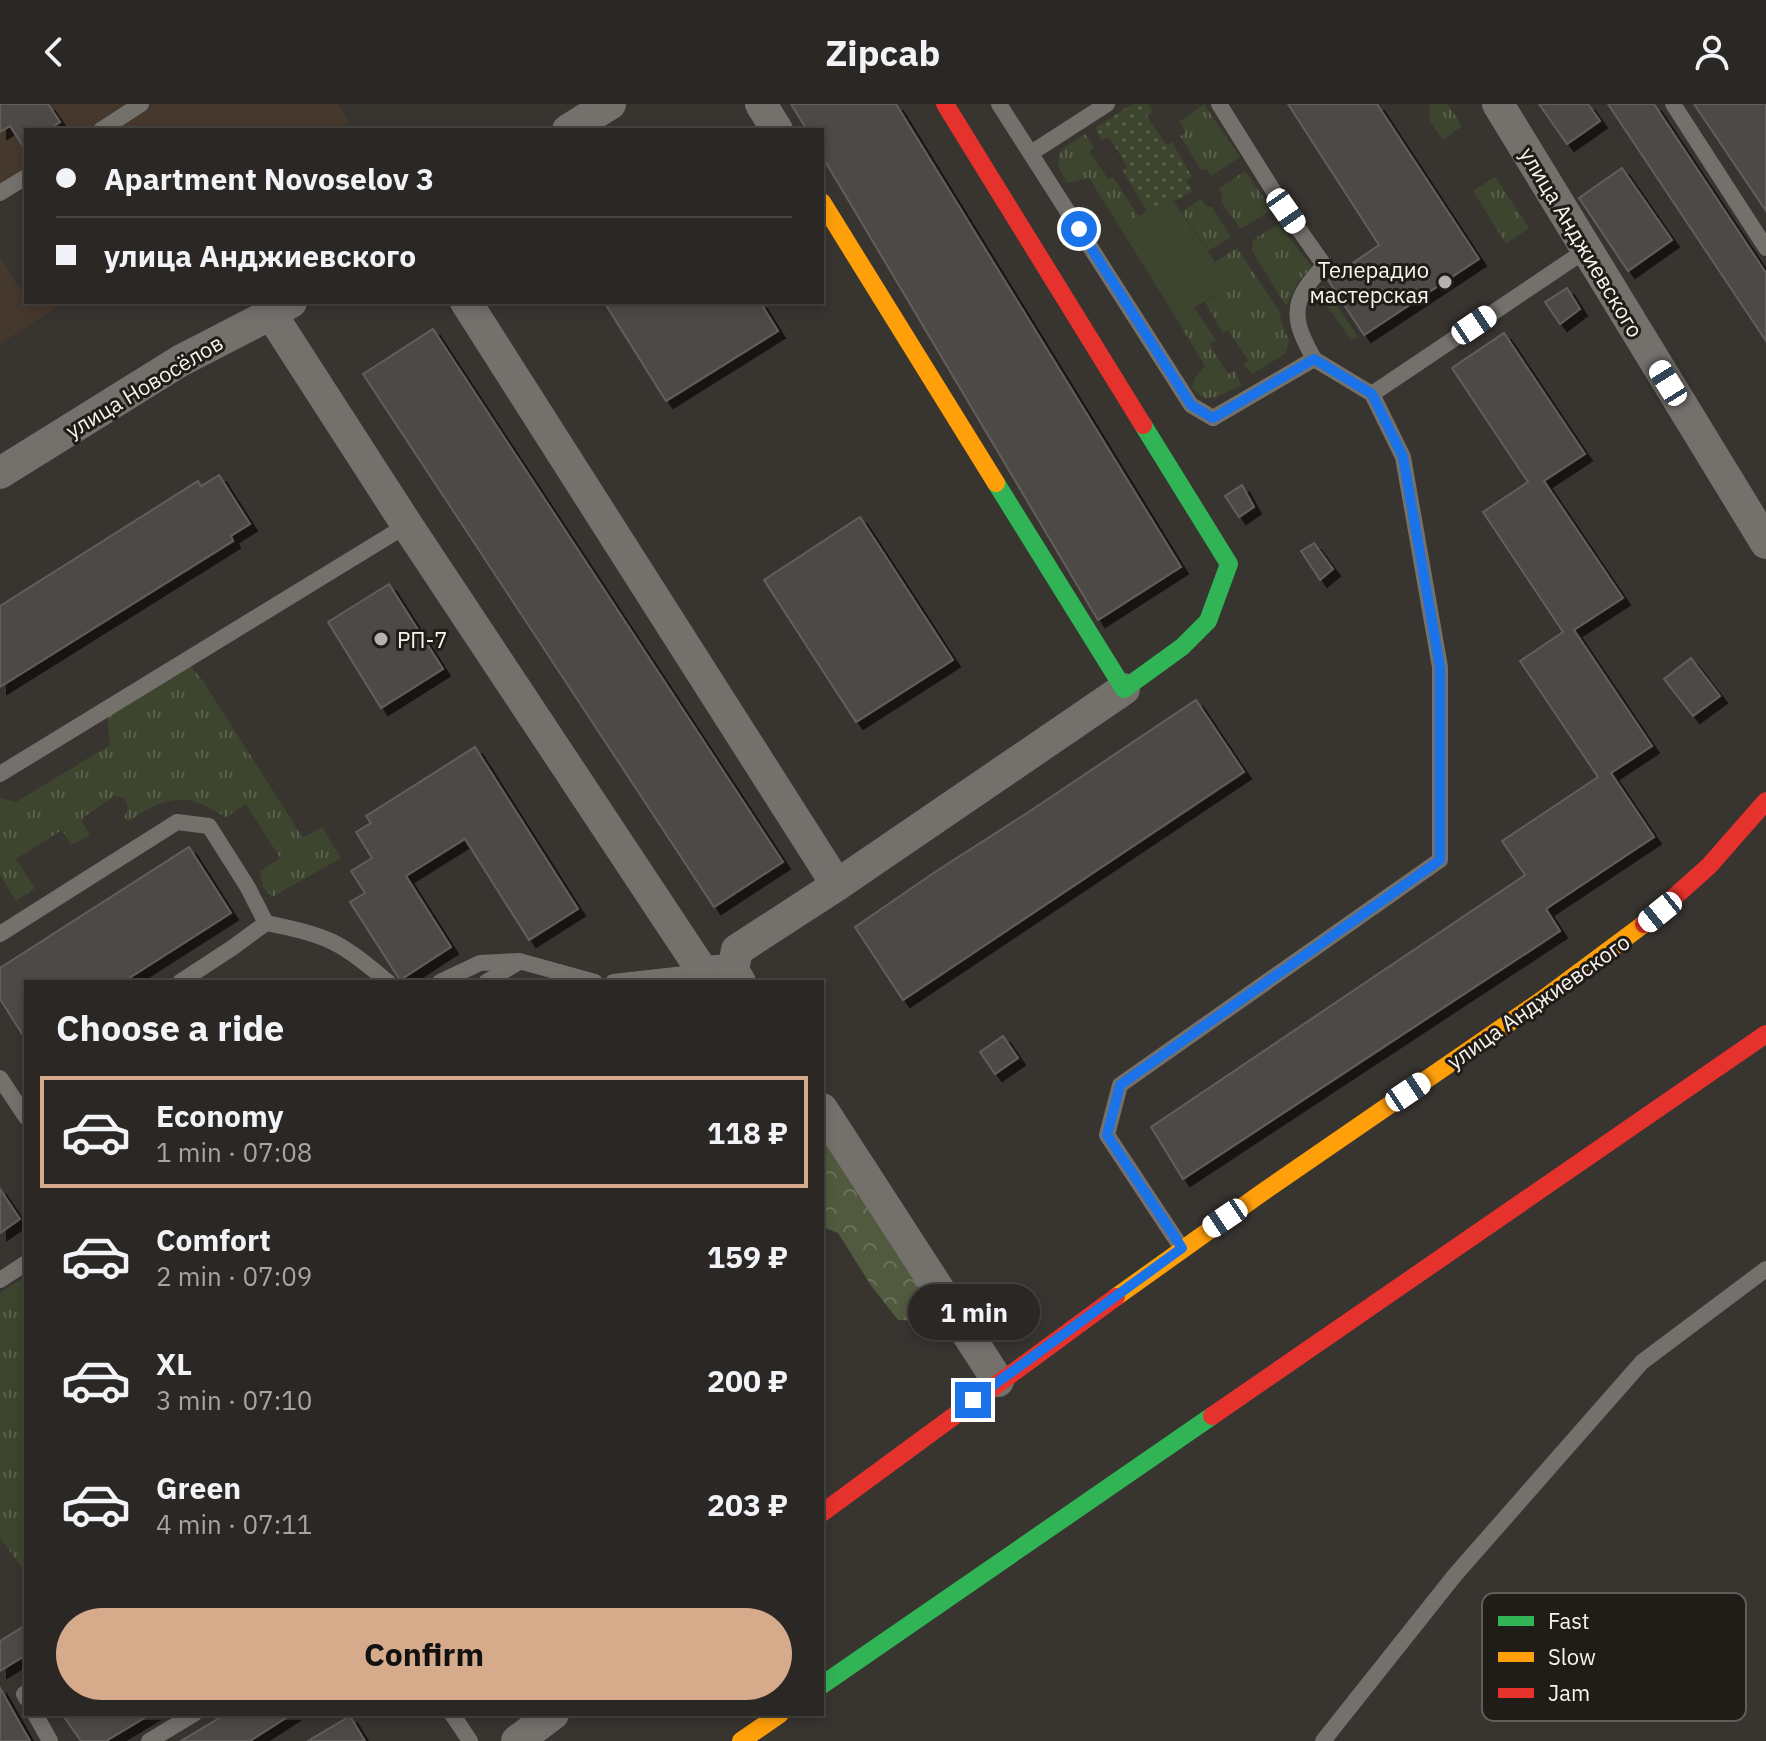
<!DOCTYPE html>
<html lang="en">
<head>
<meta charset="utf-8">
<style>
	body { margin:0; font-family:"IBM Plex Sans",sans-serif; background:#363331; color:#f1f3f6; height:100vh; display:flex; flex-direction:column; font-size:30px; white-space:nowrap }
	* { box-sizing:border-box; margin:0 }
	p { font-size:26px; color:#a5a5a6 }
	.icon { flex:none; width:44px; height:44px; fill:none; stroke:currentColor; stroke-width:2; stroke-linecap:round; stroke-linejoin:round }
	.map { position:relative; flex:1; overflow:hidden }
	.side { position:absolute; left:24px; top:876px; width:800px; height:736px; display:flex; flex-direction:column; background:#2a2724; border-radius:0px; box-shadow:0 4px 12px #0003,0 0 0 2px #464441 }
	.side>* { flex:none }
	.hud { position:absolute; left:24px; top:24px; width:800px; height:176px; border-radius:0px; box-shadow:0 4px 12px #0003,0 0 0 2px #464441; display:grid; align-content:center; height:176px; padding:0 32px; background:#2a2724 }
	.end { position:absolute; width:36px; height:36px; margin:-18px; border:10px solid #1a73e8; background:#fff; box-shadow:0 0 0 4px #fff }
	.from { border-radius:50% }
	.bubble { position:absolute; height:56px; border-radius:28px; background:#2a2724; box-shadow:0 4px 12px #0003,0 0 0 2px #464441; font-size:26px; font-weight:700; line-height:56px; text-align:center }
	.car { position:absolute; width:24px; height:48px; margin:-24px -12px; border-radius:10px; box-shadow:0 0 6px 2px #0007; background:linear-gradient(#fff 24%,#345 0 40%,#fff 0 76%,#345 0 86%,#fff 0) }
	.hud b { display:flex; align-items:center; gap:28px; height:76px; font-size:30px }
	.hud b+b { border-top:2px solid #464441 }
	.hud i { width:20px; height:20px; background:#f1f3f6 }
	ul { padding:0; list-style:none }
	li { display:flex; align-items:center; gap:24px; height:112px; margin:0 16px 12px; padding:0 16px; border:4px solid transparent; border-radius:0px }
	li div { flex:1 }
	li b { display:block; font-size:30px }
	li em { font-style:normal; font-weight:700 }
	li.current { border-color:#d6ab8b }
	li>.icon { width:72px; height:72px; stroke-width:1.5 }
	h2 { padding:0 32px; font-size:36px; line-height:96px }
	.cta { display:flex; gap:16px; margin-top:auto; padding:16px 32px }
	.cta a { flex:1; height:92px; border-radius:48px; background:#d6ab8b; color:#111; font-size:32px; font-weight:700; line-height:92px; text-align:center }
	header { display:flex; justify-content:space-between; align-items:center; height:104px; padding:0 32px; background:#2a2724; font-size:36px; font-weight:700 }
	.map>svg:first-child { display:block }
	.built { fill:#45382d }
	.grass { fill:url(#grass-tufts) }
	.forest { fill:url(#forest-crowns) }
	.park { fill:url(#park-dots) }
	.pitch { fill:#3e452e }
	.building { fill:#4e4a47; stroke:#625e5a; stroke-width:2; filter:url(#shadow) }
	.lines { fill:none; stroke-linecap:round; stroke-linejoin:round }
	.lane { stroke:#74706c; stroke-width:16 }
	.street { stroke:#74706c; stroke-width:32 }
	.fast { stroke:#30b455; stroke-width:18 }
	.slow { stroke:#ff9f0a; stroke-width:18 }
	.jam { stroke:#e5322d; stroke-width:18 }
	.route { stroke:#1a73e8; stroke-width:10 }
	.poi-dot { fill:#b6b1ac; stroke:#201c18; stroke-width:3 }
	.labels { text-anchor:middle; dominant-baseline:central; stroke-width:6; stroke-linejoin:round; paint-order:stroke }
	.street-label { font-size:22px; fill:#faf4ef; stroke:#201c18 }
	.poi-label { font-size:22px; fill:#faf4ef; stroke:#201c18; text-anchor:end }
	.key { fill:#201c18; stroke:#615d58; stroke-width:2 }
	.key-label { font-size:22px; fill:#faf4ef }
</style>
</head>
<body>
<header><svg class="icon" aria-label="back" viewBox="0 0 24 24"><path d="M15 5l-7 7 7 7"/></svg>Zipcab<svg class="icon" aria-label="person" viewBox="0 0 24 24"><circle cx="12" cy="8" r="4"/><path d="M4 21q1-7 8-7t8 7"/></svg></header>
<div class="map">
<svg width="1766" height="1637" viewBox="0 0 1766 1637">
	<defs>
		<pattern id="grass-tufts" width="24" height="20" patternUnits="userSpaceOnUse" patternTransform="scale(2)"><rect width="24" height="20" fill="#3e452e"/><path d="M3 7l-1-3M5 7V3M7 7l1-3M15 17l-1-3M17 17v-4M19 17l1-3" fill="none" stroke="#5b604d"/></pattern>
		<pattern id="forest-crowns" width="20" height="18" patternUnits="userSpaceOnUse" patternTransform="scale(2)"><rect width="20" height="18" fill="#51593f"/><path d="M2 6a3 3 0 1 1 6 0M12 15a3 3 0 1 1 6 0" fill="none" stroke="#6b715b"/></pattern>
		<pattern id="park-dots" width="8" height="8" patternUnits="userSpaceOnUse" patternTransform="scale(2)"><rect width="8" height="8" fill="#3e452e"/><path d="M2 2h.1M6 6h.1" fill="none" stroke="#5b604d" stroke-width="1.8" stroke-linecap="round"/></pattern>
		<filter id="shadow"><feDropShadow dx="7" dy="7" stdDeviation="0" flood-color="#0009"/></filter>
	</defs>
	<rect width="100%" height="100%" fill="#383430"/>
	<!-- built -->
	<g class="built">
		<polygon points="48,0 338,0 349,18 336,26 120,26 115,17 101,26 48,26 60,18"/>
		<polygon points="10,22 23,42 26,40 26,73 0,89 0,28"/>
		<polygon points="0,153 24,191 26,190 26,198 65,198 0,240"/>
	</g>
	<!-- grass -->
	<g class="grass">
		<polygon points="1204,0 1240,53 1211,72 1206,64 1201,66 1180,32 1186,28 1179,18"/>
		<polygon points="1430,0 1448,0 1462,22 1443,36 1429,16"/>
		<path d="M 1085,30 L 1094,43 L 1090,48 L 1108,75 L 1113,73 L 1138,112 L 1121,125 L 1089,74 L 1067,79 C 1049,50 1060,45 1085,30 Z"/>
		<polygon points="1245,67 1272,106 1240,125 1221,97 1223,92 1219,85"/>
		<polygon points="1495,73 1529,124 1506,140 1473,87"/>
		<polygon points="1201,95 1207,103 1212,103 1231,133 1208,147 1182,108"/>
		<polygon points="1279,120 1312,163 1298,178 1286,202 1252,147 1253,136"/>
		<polygon points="1237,144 1281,210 1280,215 1289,236 1286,249 1252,270 1244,261 1248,256 1228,226 1223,229 1205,198 1231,182 1215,158"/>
		<polygon points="1323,181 1358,233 1351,236 1316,186"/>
		<polygon points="1194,204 1216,236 1209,240 1228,270 1234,267 1242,281 1217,293 1203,294 1192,284 1194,275 1205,262 1176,214"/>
		<path d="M 190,562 L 203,577 L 303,734 L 322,723 L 341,754 L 272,793 L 263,783 L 260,767 L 280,754 L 246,700 L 226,713 C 216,708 206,701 196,698 C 171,690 147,704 128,718 L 124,714 L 128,703 L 125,694 L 114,692 L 84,713 L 82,718 L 90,731 L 71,741 L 62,726 L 16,755 L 35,784 L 16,797 L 0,771 L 0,694 L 16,698 L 110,641 L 107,611 Z"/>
		<polygon points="26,1172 26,1469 0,1434 0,1189"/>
	</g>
	<!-- forest -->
	<polygon class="forest" points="822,1033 919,1179 940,1218 898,1216 872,1183 838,1129 822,1123"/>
	<!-- park -->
	<polygon class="park" points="1132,0 1148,0 1153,7 1147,12 1166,41 1172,38 1192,73 1186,77 1193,87 1175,97 1171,93 1147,107 1123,67 1127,62 1109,33 1102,36 1095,24"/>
	<!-- pitch -->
	<polygon class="pitch" points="1171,93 1231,182 1176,214 1121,125 1138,112"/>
	<!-- building -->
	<g class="building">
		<polygon points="0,0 48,0 60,18 48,26 26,26 26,40 23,42 10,22 0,28"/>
		<polygon points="791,0 896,0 1181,463 1098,516 822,52 822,26 807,26"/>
		<polygon points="1288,0 1377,0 1479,155 1364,231 1328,176 1379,141"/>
		<polygon points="1539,0 1588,0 1600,17 1567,40"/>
		<polygon points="1608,0 1654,0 1766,169 1766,237"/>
		<polygon points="1694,0 1766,0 1766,107"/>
		<polygon points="1622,64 1672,136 1628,167 1579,94"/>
		<polygon points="1567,184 1580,205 1560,220 1545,198"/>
		<polygon points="604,198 760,198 778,227 666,297"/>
		<polygon points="433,225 783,758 714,803 363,270"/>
		<polygon points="1504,229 1585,350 1544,377 1623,494 1574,526 1652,642 1611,669 1654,733 1546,805 1560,827 1183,1075 1151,1023 1525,771 1502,737 1598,673 1520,557 1563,528 1483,408 1528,378 1452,264"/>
		<polygon points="219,371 250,420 231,432 233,437 0,583 0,502 198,377 201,382"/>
		<polygon points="1242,381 1254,403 1239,413 1225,392"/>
		<polygon points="860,413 953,556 856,618 764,476"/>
		<polygon points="1314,439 1333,465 1320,476 1301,447"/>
		<polygon points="389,480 443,565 381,604 328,518"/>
		<polygon points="1691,554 1720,592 1693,612 1664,575"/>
		<polygon points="1196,596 1244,668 903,896 855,823 935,768 1027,709"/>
		<polygon points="475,643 578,805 529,836 465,735 406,772 451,843 400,876 350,798 365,789 351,767 372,754 356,728 371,719 366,712"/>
		<polygon points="189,743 231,809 123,878 26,878 26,936 0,895 0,864"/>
		<polygon points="1003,932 1018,954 995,970 980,948"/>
		<polygon points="0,1085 20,1115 0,1129"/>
		<polygon points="26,1521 26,1551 0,1567 0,1537"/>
		<polygon points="0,1584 30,1637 0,1637"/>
		<polygon points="62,1610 151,1610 106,1637 81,1637"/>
		<polygon points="226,1610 292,1610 250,1637 181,1637"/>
		<polygon points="350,1612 365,1637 308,1637"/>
	</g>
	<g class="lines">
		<!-- lane -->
		<g class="lane">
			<polyline points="999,0 1191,301 1213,314 1314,255 1372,290"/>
			<path d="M 1219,0 L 1286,107 L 1324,161 C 1317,170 1309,178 1304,187 C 1289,211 1303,235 1314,255"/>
			<polyline points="1673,0 1766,144"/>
			<polyline points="101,26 141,0"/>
			<polyline points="1031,49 1107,0"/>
			<polyline points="0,89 26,73"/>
			<polyline points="0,670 407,421"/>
			<path d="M 266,819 C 286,823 307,827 326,835 C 347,843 371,864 388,878"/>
			<polyline points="0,830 177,718 209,722 247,782 266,819 232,844 180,878"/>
			<polyline points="440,878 480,859 519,857 595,878"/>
			<polyline points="486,878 519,858"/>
			<polyline points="613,878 703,868"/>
			<polyline points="0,974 26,1013"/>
			<polyline points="1181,1143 1107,1031 1120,981 1440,756 1440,563 1403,353 1372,290 1586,146"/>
			<polyline points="0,1176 26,1159"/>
			<polyline points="26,1589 24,1590 26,1594"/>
			<polyline points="35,1610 50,1637"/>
			<polyline points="452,1610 470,1637"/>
			<polyline points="149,1637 194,1610"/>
			<polyline points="1323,1637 1455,1471 1642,1258 1766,1165"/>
		</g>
		<!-- street -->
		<g class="street">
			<polyline points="761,0 777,26"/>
			<polyline points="1498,0 1766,439"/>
			<polyline points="568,26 610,0"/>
			<polyline points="466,198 837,781"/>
			<polyline points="271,210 407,421 703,868 733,866"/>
			<polyline points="0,369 180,257 271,210 291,198"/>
			<polyline points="740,878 733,866 737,846 837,781 1124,585"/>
			<polyline points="822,1005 998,1277"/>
			<polyline points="517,1637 553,1610"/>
		</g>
		<!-- fast -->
		<g class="fast">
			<polyline points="996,379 1124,585 1182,543 1208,517 1229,460 1143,321"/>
			<polyline points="822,1581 1212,1312"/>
		</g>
		<!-- slow -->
		<g class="slow">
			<polyline points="822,98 996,379"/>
			<polyline points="1116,1193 1263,1088 1542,896 1644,820"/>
			<polyline points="741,1637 780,1610"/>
		</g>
		<!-- jam -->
		<g class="jam">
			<polyline points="945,0 1143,321"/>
			<polyline points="1644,820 1709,762 1766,697"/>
			<polyline points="1212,1312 1766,930"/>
			<polyline points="822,1409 1116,1193"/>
		</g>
	</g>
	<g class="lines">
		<!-- route -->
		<polyline class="route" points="973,1296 1182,1144 1107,1031 1120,981 1440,756 1440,563 1403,353 1372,290 1314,255 1213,314 1191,301 1079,125"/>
	</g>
	<!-- markers -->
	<g class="poi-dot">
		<circle cx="1445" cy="178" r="8"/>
		<circle cx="381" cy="535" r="8"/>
	</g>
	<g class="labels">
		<!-- street labels -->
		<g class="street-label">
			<text transform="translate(1582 138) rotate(59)">улица Анджиевского</text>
			<text transform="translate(144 282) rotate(-31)">улица Новосёлов</text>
			<text transform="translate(1538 897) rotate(-35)">улица Анджиевского</text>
		</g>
		<!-- poi labels -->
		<g class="poi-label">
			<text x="1429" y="165">Телерадио<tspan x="1429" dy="25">мастерская</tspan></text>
			<text x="397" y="535" text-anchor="start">РП-7</text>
		</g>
	</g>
	<!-- legend -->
	<rect x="1482" y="1489" width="264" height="128" rx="12" class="key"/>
	<rect x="1498" y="1512" width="36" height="10" fill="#30b455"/>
	<rect x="1498" y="1548" width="36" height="10" fill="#ff9f0a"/>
	<rect x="1498" y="1584" width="36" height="10" fill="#e5322d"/>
	<g class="key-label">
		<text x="1548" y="1525">Fast</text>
		<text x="1548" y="1561">Slow</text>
		<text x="1548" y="1597">Jam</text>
	</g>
</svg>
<i class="end from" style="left:1079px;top:125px"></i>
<i class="end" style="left:973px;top:1296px"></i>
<div class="bubble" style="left:908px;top:1180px;width:132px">1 min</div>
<i class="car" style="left:1286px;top:107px;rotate:145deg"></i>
<i class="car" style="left:1474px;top:221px;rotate:56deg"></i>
<i class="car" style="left:1668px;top:279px;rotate:328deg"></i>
<i class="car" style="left:1660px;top:808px;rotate:231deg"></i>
<i class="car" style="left:1408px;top:988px;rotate:56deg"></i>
<i class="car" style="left:1225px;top:1114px;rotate:236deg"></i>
<div class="hud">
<b><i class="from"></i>Apartment Novoselov 3</b>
<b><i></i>улица Анджиевского</b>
</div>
<section class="side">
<h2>Choose a ride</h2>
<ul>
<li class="current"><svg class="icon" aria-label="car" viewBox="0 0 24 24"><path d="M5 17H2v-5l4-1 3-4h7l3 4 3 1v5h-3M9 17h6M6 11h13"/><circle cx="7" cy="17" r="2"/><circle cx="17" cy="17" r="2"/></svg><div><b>Economy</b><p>1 min · 07:08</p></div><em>118 ₽</em></li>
<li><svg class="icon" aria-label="car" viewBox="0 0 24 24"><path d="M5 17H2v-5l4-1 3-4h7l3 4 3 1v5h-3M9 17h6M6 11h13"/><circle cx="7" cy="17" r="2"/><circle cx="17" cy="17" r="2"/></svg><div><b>Comfort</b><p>2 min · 07:09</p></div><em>159 ₽</em></li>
<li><svg class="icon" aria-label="car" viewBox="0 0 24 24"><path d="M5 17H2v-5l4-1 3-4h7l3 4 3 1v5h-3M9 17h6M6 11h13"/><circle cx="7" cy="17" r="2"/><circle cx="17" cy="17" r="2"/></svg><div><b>XL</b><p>3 min · 07:10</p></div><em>200 ₽</em></li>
<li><svg class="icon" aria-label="car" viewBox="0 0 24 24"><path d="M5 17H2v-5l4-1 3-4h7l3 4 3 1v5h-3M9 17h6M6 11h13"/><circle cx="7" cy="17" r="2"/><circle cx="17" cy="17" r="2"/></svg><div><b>Green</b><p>4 min · 07:11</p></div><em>203 ₽</em></li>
</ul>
<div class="cta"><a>Confirm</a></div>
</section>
</div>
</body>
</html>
